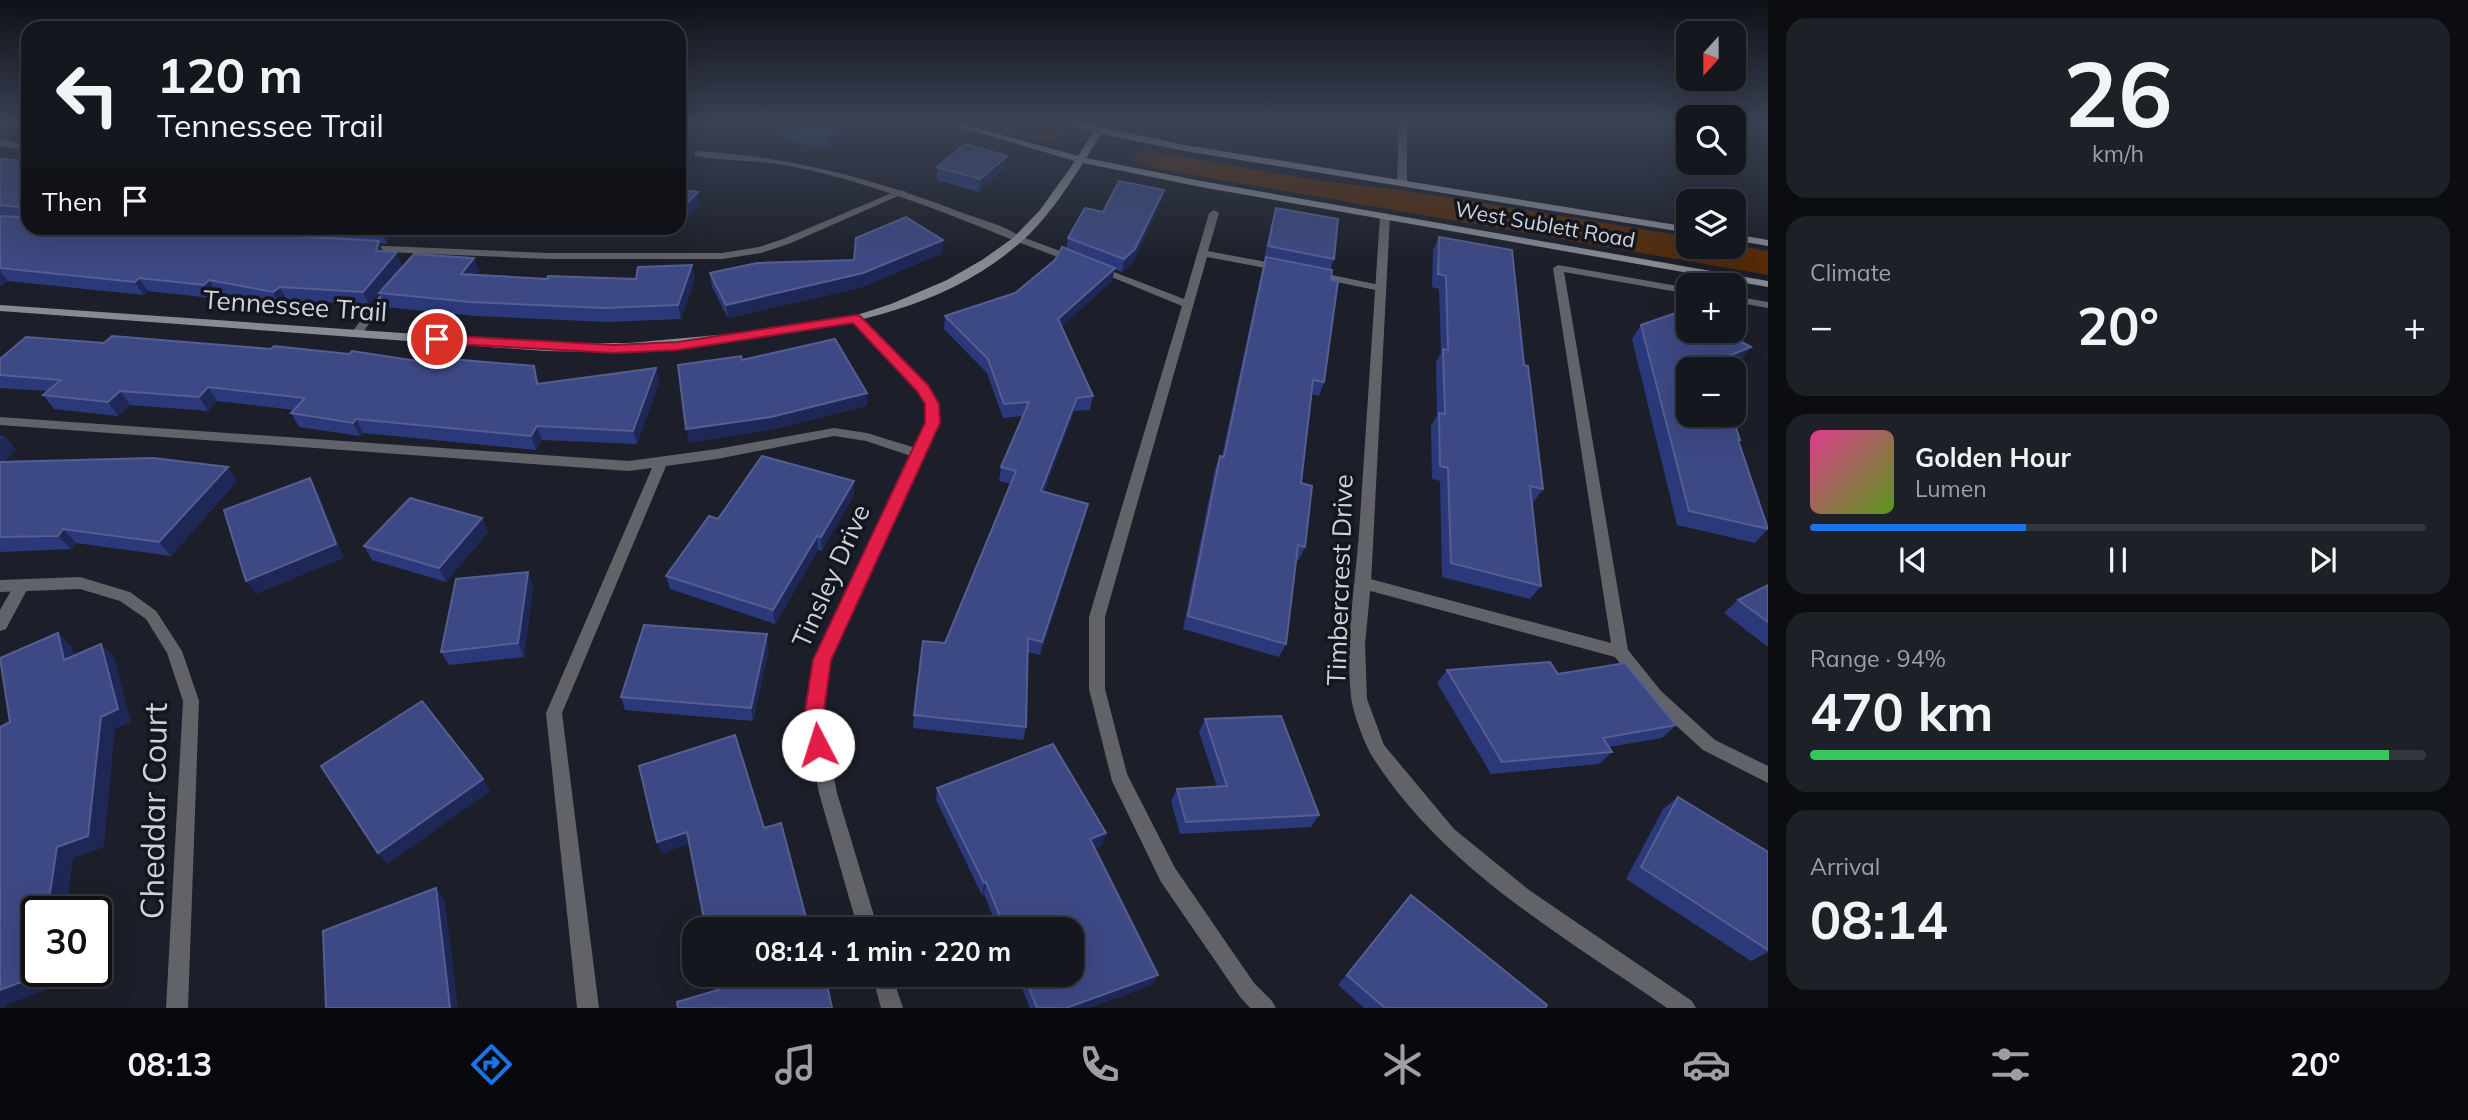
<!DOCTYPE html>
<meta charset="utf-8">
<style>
body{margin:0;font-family:Mulish,sans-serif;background:#1e2028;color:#f1f3f6;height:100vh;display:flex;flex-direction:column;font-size:26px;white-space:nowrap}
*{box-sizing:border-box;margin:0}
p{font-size:23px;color:#9d9fa4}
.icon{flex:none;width:38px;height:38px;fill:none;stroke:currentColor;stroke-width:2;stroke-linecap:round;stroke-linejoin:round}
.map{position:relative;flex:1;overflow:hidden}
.drawer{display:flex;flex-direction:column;gap:18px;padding:18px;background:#0c0d11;width:700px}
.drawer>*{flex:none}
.guide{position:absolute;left:21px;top:21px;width:665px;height:214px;border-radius:21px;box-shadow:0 7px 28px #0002,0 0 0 2px #34363d;background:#15171f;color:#f1f3f6;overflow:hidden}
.needle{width:46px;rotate:201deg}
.buttons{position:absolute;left:1676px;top:21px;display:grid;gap:14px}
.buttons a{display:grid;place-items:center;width:70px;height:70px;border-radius:14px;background:#15171f;box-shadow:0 7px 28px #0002,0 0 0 2px #34363d;font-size:35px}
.speed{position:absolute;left:21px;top:896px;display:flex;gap:14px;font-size:35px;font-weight:700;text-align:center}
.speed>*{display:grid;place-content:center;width:91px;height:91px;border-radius:50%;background:#15171f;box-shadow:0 7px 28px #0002,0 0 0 2px #34363d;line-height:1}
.speed .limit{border:4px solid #111;border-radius:10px;background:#fff;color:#111}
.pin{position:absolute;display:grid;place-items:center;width:60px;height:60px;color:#fff;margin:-30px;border:4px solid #fff;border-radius:50%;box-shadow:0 2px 7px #0007}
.me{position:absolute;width:77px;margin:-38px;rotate:355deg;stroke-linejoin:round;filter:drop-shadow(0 0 5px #0008)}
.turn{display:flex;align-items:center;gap:24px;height:147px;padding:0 21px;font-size:32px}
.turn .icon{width:91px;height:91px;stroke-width:2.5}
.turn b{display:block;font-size:49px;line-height:60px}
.then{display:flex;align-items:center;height:66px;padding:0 21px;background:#0003;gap:14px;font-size:26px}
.big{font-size:52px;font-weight:700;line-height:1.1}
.drawer .tile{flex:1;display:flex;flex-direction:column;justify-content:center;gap:10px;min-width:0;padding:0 24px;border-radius:21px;background:#1e2028}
.drawer .dial{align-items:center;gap:0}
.dial b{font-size:91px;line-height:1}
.song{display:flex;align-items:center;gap:21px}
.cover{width:84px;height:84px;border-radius:10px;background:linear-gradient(135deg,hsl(330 70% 55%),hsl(90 70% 35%))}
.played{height:7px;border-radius:4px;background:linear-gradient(90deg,#1a73e8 35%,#34363d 35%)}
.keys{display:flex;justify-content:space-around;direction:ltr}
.heat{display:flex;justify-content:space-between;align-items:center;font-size:38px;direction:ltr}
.charge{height:10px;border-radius:5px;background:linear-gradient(90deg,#34c759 94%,#34363d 0)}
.trip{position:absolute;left:682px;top:917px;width:402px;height:70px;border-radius:21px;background:#15171f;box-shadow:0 7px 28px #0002,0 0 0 2px #34363d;font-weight:700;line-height:70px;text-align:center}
.tab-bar{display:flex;height:112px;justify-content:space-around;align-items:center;background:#08090c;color:#9d9fa4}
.tab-bar .icon{width:49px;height:49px}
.tab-bar .selected{color:#1a73e8}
.tab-bar b{font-size:32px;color:#f1f3f6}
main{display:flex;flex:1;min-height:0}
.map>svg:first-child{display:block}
.green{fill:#552b08}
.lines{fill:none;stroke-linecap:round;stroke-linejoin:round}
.lane{fill:#616368;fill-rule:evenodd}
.street{fill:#616368;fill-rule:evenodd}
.secondary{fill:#868a92;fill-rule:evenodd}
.wall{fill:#2b397a}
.shaded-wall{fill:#1e2755}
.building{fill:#3d4984;stroke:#545e92;stroke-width:2}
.route{fill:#e11d48;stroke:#92132f;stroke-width:2}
.labels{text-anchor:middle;stroke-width:7;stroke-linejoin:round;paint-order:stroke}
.far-street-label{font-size:21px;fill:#cfd2d9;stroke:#13161f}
.street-label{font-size:26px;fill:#cfd2d9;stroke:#13161f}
.near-street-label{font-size:32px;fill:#cfd2d9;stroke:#13161f}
</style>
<main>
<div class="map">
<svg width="1768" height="1008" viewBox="0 0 1768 1008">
<rect width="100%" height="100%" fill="#1c1f29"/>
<g class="green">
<polygon points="968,122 1044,122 1062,131 1053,140 1024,138"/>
<polygon points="1137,153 1158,153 1321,181 1416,192 1689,237 1689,247 1734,245 1768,251 1768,275 1158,169 1133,160"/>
</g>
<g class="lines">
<g class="lane">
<polygon points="899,190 907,192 791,243 761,253 722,259 549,259 362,251 357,248 362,245 549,253 722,253 759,247 783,239"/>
<polygon points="1214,210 1219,213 1208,251 1282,265 1287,268 1282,271 1207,257 1105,617 1105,689 1127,774 1175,868 1254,983 1272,1001 1276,1008 1250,1008 1240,997 1161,882 1112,781 1089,689 1089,617 1182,306 1092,269 1097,266 1101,267 1184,299 1209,213"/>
<polygon points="1017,235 1079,258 1080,260 1075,263 1071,262 1013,240 1012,238"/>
<polygon points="1558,265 1689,288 1689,294 1564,272 1628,650 1661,691 1715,740 1768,766 1768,783 1703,750 1649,701 1615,657 1363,589 1358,587 1355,583 1358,579 1363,577 1611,643 1553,268"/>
<polygon points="1312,271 1380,285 1385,288 1380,291 1308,276 1308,272"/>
<polygon points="393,282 398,285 360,336 352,336 352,332 389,283"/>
<polygon points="1734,296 1768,302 1768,308 1734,302"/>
<polygon points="0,417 629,461 717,449 834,428 867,433 922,450 924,453 917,458 866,441 834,436 717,459 666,466 562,713 599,1008 577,1008 546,713 652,468 629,471 0,425"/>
<polygon points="21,580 26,582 29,586 6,629 0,631 0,610 16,582"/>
</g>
<g class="street">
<polygon points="1399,122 1407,122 1407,183 1402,186 1397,183"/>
<polygon points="0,140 28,144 28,150 0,146"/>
<path d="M698,151C793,157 875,179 963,213C982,220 1007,226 1022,238L1017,241L1013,240C939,210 864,180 785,165C755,160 724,161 695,156V152Z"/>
<path d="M1385,213L1390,216L1371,583L1365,644L1367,699L1384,745L1454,829L1529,890L1692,1001L1696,1008H1667C1561,935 1442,867 1372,756C1364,743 1352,710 1351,696C1345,642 1355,587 1359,533C1366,427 1373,322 1380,216Z"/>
<polygon points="856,316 860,317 927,385 938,404 938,423 830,660 822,717 837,793 878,929 858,929 819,793 806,717 814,660 926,423 926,404 918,390 852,321 850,319"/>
<polygon points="80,577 130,592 156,611 182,651 199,701 188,1008 166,1008 183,701 167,653 146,619 120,601 80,589 0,592 0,580"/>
<polygon points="872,975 892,975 903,1008 881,1008"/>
</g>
<g class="secondary">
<path d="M942,122H956L1078,156L1093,132L1062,122H1076L1185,145L1689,227V233L1185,151L1101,134L1086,158L1201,181L1768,281V287L1201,187L1083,163C1065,191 1046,220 1021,242C952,303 865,322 777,335C700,347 623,353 545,351L0,311V305L545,343H629L740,333L854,316L891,304L947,280L982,260L1013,238L1040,210L1075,161Z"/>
<polygon points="1734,234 1768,240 1768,246 1734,240"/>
</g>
</g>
<g class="wall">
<polygon points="788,122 852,122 828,148 783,140 782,128"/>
<polygon points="0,159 28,228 391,228 387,244 379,243 383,251 402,266 369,305 287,300 280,306 217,293 211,298 148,291 143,295 8,281 2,285 0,285"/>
<polygon points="937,167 1005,168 979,192 937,180"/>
<polygon points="1164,190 1161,202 1133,262 1122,272 1114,269 1112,281 1061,327 1093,396 1090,410 1074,411 1044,492 1085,517 1040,655 1028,652 1026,727 1023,740 913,728 914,715 1011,484 999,481 1001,467 1023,416 1003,418 987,373 944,329 945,316 1015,293 1055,260 1066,249 1068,238 1103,212"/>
<polygon points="1276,208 1334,259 1330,270 1324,382 1319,396 1312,394 1301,483 1305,547 1299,560 1296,560 1286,644 1279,657 1183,629 1215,469 1220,456 1222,456 1262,270 1265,260 1264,259 1272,221"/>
<polygon points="1439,237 1524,365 1543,489 1533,503 1532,503 1541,586 1530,599 1442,577 1440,481 1432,479 1431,426 1437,415 1436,362 1441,353 1439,289 1432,287 1433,250"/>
<polygon points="943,240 942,253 863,287 728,318 712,287 710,273 854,260"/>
<polygon points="474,258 479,271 476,275 547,279 695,279 681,319 607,322 475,316 385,307 379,293"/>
<polygon points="1641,325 1751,347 1740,361 1719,369 1689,369 1740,440 1739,442 1768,529 1755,543 1677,525 1632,339"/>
<polygon points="0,359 424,362 534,366 539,384 656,368 659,382 637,444 542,440 536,450 363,433 360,436 299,427 291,413 294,410 217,401 208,411 130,405 118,416 54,409 43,395 47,391 0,388"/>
<polygon points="0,436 4,436 16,450 3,462 228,467 237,481 171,556 76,543 71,549 0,552"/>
<polygon points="854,494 822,551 818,550 775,624 670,589 666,576 718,519"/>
<polygon points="482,518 488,532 446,582 372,560 364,546"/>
<polygon points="1768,585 1768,647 1724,613 1738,600"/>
<polygon points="533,586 524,657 449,665 441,652"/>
<polygon points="769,648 753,721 625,710 621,697"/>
<polygon points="1447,670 1558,674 1676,725 1662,738 1609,747 1612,752 1599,764 1491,774 1437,683"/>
<polygon points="1205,719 1319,815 1311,827 1180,834 1171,801 1177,789 1217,787 1199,732"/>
<polygon points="937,788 1106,833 1102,845 1095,848 1152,985 1088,1008 1030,1008 1017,975 1073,975 1073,929 998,929 984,894 982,895 936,800"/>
<polygon points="1678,797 1768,852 1768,952 1751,961 1626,879 1663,809"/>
<polygon points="1411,895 1545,1008 1364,1008 1338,985 1401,906"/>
</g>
<g class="shaded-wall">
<polygon points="679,122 700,122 701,130 679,133"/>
<polygon points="840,122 852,122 828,148 827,136"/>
<polygon points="1007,156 1005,168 979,192 980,179"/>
<polygon points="1164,190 1161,202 1133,262 1122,272 1124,259"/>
<polygon points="698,192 700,205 679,226 679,211"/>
<polygon points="382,228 391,228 387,244 381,231"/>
<polygon points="943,240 942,253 863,287 728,318 726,305"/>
<polygon points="379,241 384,254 376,251"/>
<polygon points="397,252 402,266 369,305 363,292"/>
<polygon points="474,258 479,271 466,287 461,274"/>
<polygon points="692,265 695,279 681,319 678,305"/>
<polygon points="1115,268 1112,281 1056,332 1058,319"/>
<polygon points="0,271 8,281 2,285 0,282"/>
<polygon points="139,278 148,291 143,295 135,282"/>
<polygon points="209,280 217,293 211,298 204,285"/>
<polygon points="280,287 287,300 280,306 273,292"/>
<polygon points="1751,347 1740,361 1719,369 1708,369 1714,362"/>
<polygon points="656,368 659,382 637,444 633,431"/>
<polygon points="208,387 217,401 208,411 199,397"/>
<polygon points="120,391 130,405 118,416 108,402"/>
<polygon points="867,393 867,406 772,430 689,443 686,429"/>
<polygon points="1077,398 1074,411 1039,505 1041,491"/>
<polygon points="356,419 363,433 360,436 353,423"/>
<polygon points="537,426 542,440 536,450 531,436"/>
<polygon points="4,436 16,450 0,465 0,439"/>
<polygon points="228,467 237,481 171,556 159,542"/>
<polygon points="310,478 318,492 344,558 256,594 246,581"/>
<polygon points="854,481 854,494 822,551 821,537"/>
<polygon points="1088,504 1085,517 1040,655 1042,642"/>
<polygon points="482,518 488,532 446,582 439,568"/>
<polygon points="63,529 76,543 71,549 58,536"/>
<polygon points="817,536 818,550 775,624 773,610"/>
<polygon points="528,572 533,586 524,657 518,643"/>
<polygon points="58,633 72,647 78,673 64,660"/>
<polygon points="767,634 769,648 753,721 751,708"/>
<polygon points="101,644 114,657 131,722 115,729 104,847 73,858 66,912 47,912 57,847"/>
<polygon points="483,779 490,791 388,864 378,853"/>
<polygon points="687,832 691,843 661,854 657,842"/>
<polygon points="1106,833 1102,845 1086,851 1090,839"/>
<polygon points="986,882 984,894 982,895 984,883"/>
<polygon points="436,888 445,900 458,1008 450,1008"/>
<polygon points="38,971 58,971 56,986 6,1005 5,1008 0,1008 0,990"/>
<polygon points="1158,975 1152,985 1088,1008 1066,1008"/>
</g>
<g class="building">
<polygon points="788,122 840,122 827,136 782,128"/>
<polygon points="965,144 1007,156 980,179 937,167"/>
<polygon points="0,159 28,161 28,228 164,228 379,241 376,251 397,252 363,292 280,287 273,292 209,280 204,285 139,278 135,282 0,268 0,216 21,217 19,207 0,205"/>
<polygon points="1119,181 1164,190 1135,249 1124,259 1068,238 1085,208 1103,212"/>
<polygon points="679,189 698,192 679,211"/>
<polygon points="1276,208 1338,219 1334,259 1268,246"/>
<polygon points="906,217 943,240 863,273 726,305 710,273 757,263 854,260 856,238"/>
<polygon points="331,228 382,228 381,231"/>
<polygon points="1439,237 1512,250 1524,365 1528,366 1543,489 1530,486 1541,586 1451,563 1448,468 1440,466 1439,413 1445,414 1443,349 1448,350 1446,276 1438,274"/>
<polygon points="1062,247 1115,268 1058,319 1093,396 1077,398 1041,491 1088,504 1042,642 1028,638 1026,727 914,715 923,641 945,643 1016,471 1001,467 1029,402 1004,404 988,359 945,316 1015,293 1055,260"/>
<polygon points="414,254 474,258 461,274 547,279 548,276 636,279 638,267 692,265 678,305 604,308 470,302 379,293"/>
<polygon points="1266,257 1332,270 1331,280 1338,281 1324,382 1313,380 1301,483 1312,486 1305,547 1298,545 1286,644 1188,616 1220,456 1224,457"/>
<polygon points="1684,310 1689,313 1689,331 1721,331 1751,347 1714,362 1716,369 1689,369 1689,415 1732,415 1740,440 1738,440 1768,529 1689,511 1641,325"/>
<polygon points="112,336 271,349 274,346 349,354 352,351 424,362 427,357 534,366 537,384 656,368 633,431 537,426 531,436 356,419 353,423 291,413 305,398 208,387 199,397 120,391 108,402 43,395 61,380 0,375 0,359 26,337 104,343"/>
<polygon points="835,339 867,393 771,417 686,429 678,365 741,356 742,360"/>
<polygon points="762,456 854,481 821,537 817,536 773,610 666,576 709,516 718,519"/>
<polygon points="153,458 228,467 159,542 63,529 58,536 0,537 0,462"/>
<polygon points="310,478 336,544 246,581 224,510"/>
<polygon points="410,498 482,518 439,568 364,546"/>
<polygon points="528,572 518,643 441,652 456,579"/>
<polygon points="1768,585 1768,622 1738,600"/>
<polygon points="644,625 767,634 751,708 621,697"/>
<polygon points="58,633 64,660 101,644 118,709 101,717 88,836 57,847 47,912 37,912 37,976 0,990 0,727 10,722 0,658"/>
<polygon points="1550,662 1558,674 1625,663 1676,725 1603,738 1612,752 1502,762 1447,670"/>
<polygon points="422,701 483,779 378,853 321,766"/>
<polygon points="1281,716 1319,815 1186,822 1177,789 1227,786 1205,719"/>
<polygon points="735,735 764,828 781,823 809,929 706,929 687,832 657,842 639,766"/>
<polygon points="1053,744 1106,833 1090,839 1158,975 1066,1008 1037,1008 1024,975 1073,975 1073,929 1005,929 986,882 984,883 937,788"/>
<polygon points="1678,797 1768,852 1768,950 1641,867"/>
<polygon points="436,888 450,1008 326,1008 323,931"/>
<polygon points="1411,895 1547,1005 1545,1008 1385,1008 1347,975"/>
<polygon points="715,975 825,975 832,1008 678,1008 677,1002 718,990"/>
</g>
<linearGradient id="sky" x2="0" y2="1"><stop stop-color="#0f1117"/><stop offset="0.46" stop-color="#3a4254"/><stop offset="1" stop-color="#3a4254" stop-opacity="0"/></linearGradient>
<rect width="1768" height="263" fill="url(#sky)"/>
<polygon class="route" points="856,315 860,316 928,385 939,404 940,423 831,660 823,717 828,745 825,751 818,754 811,751 804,717 813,660 925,423 925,404 917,391 853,323 678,350 614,353 437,343 430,339 437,335 614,345 678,342"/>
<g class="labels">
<g class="far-street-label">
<text transform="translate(1545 225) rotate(10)" y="7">West Sublett Road</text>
</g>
<g class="street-label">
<text transform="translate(295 306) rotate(4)" y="9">Tennessee Trail</text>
<text transform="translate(831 576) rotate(-66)" y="9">Tinsley Drive</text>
<text transform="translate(1340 580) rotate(-88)" y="9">Timbercrest Drive</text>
</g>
<g class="near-street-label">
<text transform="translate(154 811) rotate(-89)" y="11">Cheddar Court</text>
</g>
</g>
</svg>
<div class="buttons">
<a><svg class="needle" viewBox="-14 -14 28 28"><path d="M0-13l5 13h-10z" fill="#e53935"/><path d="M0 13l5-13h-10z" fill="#9d9fa4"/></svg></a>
<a><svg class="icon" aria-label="search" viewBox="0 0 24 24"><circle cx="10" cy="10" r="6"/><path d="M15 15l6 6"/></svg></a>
<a><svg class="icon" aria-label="layers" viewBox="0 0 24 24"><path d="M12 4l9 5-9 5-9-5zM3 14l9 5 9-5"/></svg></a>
<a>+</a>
<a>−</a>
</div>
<div class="speed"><div class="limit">30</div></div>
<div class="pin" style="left:437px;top:339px;background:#d93025"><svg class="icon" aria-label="arrive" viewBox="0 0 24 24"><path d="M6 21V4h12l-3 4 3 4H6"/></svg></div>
<svg class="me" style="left:818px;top:745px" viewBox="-20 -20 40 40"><circle r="19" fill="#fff"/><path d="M0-13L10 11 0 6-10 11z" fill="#e11d48"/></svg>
<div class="trip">08:14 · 1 min · 220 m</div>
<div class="guide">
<div class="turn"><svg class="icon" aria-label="left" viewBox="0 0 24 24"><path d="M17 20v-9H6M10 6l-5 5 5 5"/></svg><div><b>120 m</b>Tennessee Trail</div></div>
<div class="then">Then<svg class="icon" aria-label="arrive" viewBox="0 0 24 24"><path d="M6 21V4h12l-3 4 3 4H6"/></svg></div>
</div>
</div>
<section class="drawer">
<div class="tile dial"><b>26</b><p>km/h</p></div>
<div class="tile"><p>Climate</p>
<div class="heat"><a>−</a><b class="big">20°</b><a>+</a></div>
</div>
<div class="tile">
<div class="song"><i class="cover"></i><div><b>Golden Hour</b><p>Lumen</p></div></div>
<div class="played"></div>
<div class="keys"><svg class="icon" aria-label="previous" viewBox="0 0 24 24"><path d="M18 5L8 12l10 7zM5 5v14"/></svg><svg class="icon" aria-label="pause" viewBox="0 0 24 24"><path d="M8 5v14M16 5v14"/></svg><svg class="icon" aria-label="next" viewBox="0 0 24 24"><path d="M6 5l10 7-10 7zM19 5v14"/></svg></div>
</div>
<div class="tile"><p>Range · 94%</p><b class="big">470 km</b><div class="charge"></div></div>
<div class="tile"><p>Arrival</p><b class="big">08:14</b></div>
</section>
</main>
<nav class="tab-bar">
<b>08:13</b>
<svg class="icon selected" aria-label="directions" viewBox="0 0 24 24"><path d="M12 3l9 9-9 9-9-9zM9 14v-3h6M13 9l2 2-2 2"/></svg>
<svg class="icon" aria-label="music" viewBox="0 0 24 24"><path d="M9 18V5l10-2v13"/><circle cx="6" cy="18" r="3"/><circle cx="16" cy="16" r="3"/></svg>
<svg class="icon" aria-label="phone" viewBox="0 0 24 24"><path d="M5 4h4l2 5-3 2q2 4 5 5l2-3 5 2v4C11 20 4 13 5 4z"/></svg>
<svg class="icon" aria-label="climate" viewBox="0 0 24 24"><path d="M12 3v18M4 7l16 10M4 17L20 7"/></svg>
<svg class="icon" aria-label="car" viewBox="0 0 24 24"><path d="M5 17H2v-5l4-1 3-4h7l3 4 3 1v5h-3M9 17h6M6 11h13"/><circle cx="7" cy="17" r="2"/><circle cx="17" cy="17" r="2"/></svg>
<svg class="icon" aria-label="filters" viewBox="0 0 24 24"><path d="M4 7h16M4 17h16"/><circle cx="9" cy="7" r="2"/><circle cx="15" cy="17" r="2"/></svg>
<b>20°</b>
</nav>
